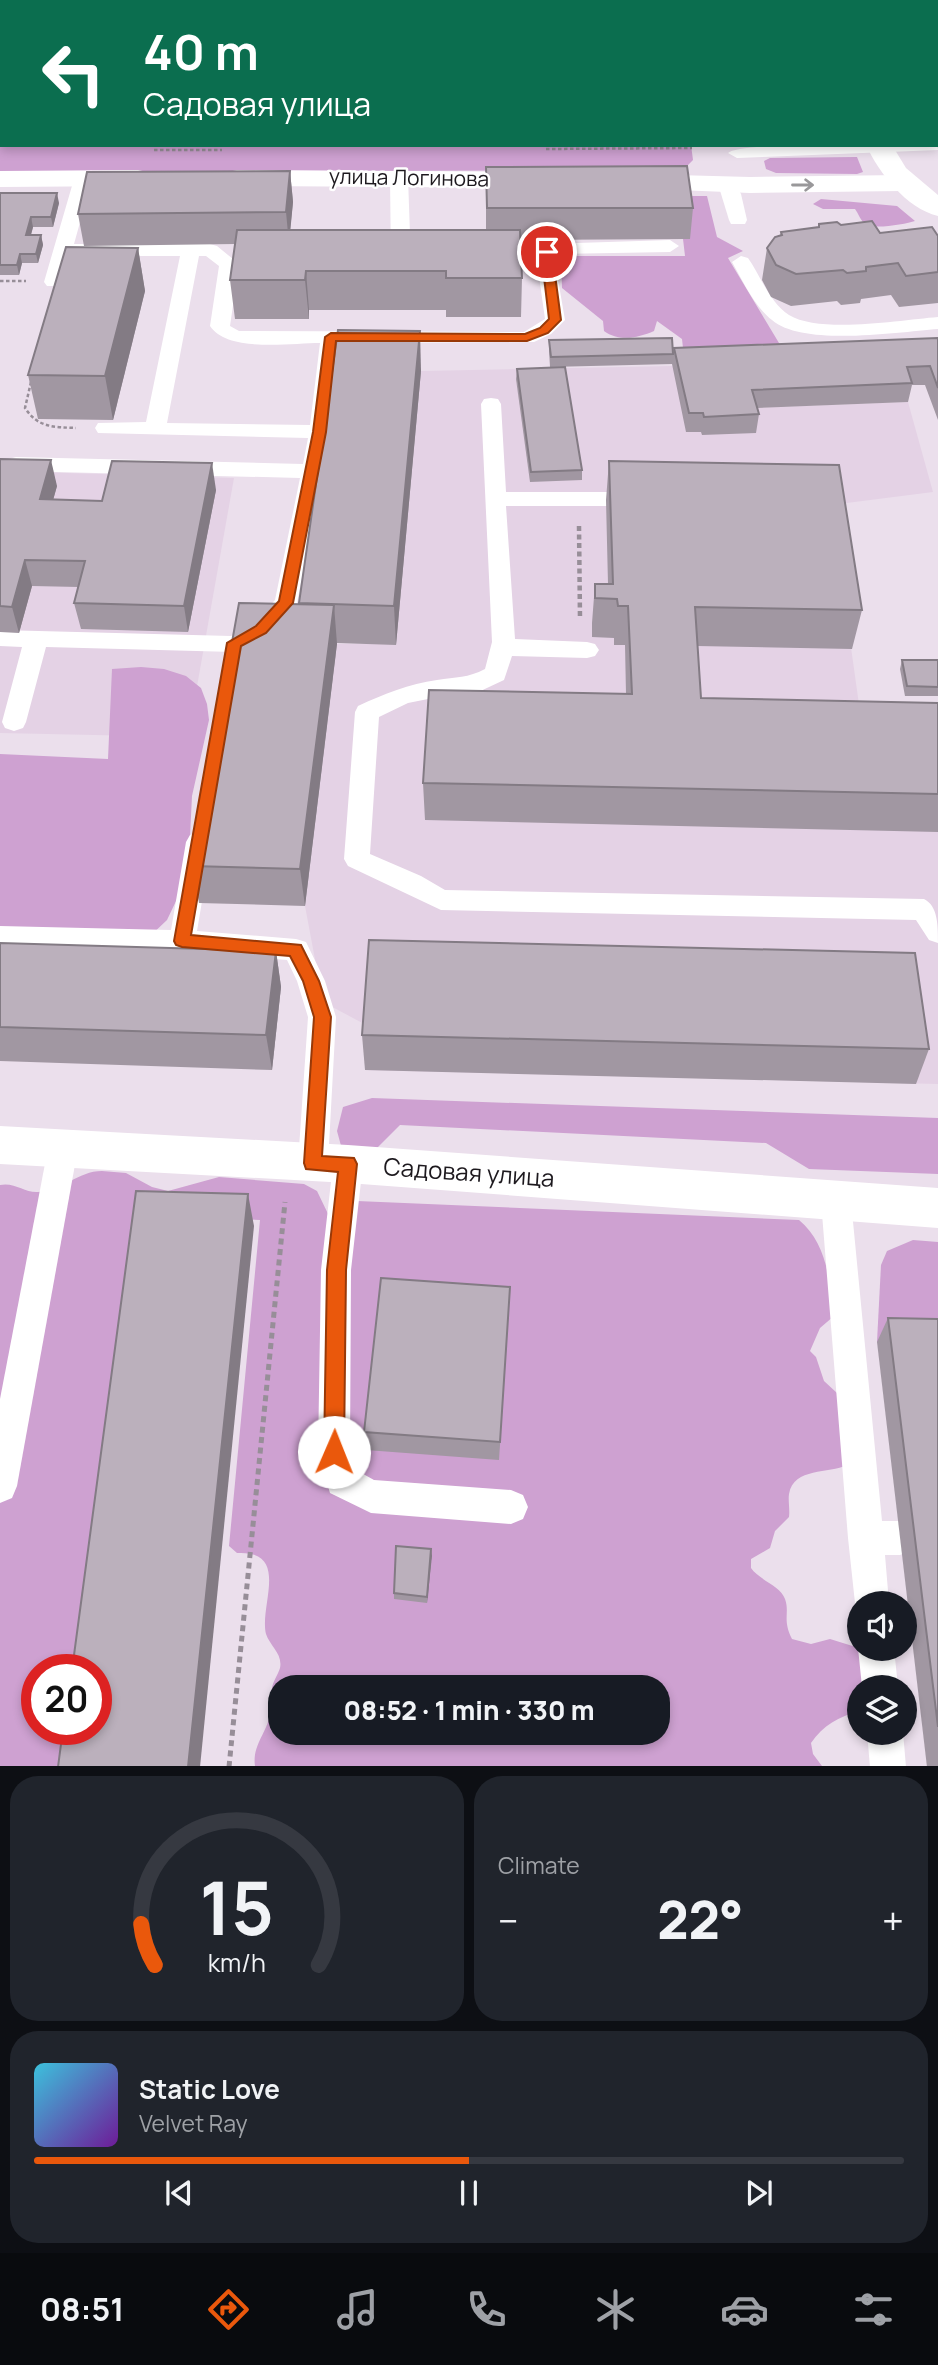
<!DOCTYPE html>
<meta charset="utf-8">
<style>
body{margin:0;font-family:Manrope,sans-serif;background:#20242c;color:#f1f3f6;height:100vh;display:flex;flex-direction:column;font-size:26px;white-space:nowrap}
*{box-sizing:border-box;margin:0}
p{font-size:23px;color:#9ea1a6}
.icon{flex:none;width:38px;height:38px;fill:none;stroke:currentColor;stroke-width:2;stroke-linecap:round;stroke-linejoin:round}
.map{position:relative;height:1766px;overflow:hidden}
.side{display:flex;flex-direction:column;gap:10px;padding:10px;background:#0d0f14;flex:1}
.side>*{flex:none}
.top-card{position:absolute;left:0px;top:0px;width:938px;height:147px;box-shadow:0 4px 10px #0003;background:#0b6e4f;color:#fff;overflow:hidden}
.fabs{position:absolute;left:847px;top:1591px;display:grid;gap:14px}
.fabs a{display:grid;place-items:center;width:70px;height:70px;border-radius:50%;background:#171b24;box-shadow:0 4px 10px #0003;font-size:35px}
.speed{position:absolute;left:21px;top:1654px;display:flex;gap:14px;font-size:35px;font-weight:700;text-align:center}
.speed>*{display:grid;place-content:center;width:91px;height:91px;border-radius:50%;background:#171b24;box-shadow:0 4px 10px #0003;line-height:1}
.speed .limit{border:10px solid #d22;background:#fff;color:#111}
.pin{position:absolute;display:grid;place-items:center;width:60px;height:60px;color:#fff;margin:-30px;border:4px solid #fff;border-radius:50%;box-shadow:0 2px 7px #0007}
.me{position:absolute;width:77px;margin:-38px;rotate:1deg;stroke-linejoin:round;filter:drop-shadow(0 0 5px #0008)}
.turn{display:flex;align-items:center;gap:24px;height:147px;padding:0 28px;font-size:32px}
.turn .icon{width:91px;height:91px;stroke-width:2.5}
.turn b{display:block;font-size:49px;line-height:60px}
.big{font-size:52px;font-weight:800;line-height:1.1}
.side .card{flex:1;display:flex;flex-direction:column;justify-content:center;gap:10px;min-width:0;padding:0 24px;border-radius:28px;background:#20242c}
.side .dial{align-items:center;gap:0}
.dial svg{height:182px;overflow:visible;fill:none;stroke:#363941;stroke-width:7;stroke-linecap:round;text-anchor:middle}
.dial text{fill:#f1f3f6;stroke:none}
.song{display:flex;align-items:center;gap:21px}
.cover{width:84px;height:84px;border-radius:10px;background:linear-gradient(135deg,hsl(190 70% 55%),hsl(280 70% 35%))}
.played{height:7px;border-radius:4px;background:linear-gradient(90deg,#ea580c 50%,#363941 50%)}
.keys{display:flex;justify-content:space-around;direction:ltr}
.heat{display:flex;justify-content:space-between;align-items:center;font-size:38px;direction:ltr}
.side .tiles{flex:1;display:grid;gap:10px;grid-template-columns:1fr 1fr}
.card:last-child{grid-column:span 2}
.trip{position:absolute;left:268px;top:1675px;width:402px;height:70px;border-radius:28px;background:#171b24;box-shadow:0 4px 10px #0003;font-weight:800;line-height:70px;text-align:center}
.tabs{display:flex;height:112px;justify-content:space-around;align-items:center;background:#090b0e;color:#9ea1a6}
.tabs .icon{width:49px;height:49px}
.tabs .current{color:#ea580c}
.tabs b{font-size:32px;color:#f1f3f6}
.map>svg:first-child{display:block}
.built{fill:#e4d2e5}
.green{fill:#cea1d1;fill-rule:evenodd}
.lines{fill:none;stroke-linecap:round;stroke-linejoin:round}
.path-far2{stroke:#978e98;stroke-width:2.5;stroke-dasharray:3.5 2.5;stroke-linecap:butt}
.path-far1{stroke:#978e98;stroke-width:4.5;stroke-dasharray:5 3.5;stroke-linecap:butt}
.path{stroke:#978e98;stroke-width:5;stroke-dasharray:6 4.5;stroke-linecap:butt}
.service{fill:#fff;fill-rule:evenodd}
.minor{fill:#fff;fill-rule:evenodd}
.tertiary{fill:#fff;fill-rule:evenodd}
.wall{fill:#a197a2}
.shaded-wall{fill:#837b84}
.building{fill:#bbb0bc;stroke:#837b84;stroke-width:2}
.oneway{stroke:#99989a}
.route{fill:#ea580c;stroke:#983908;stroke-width:2}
.labels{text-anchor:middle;stroke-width:5;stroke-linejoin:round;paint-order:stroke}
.far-street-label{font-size:21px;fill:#1d191e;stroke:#fff}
.street-label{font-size:24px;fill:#1d191e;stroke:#fff}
</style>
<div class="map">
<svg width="938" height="1767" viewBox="0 0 938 1767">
<rect width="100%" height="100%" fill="#ebdfec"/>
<g class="built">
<polygon points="672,366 749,408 908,402 933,492 831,505 864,740 938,742 938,1084 365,1070 368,1026 323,1002 305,906 337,644 396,644 421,371"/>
<polygon points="0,471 234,478 188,737 0,733"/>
</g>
<g class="green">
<polygon points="0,132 2,145 691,145 693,160 686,167 675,170 0,172"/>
<polygon points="857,157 863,172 857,174 776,173 766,169 764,161 770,158"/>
<path d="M678,196H707L717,237L743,251L728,258L782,348L922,342L938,337V356L676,366L673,348H683L682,339L657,321L654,331C638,338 619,342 604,331L603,321L598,317L562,288L561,256H685Z"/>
<path d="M821,199L897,206L915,221C906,224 873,230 865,224C861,221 858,213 855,209H823L813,204Z"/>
<polygon points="141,667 164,669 186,676 201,688 207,704 209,720 192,796 190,836 177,899 167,920 147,939 0,952 0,754 108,759 112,669"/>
<polygon points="372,1098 938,1118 938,1174 809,1169 766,1143 400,1125 370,1155 343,1153 337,1131 343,1107"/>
<path d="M102,1171L126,1173L152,1187L168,1191L219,1177L304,1184L317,1191L330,1218L357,1201L799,1220C827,1243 830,1282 834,1316L820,1328L810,1351L816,1357L824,1381L837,1393L847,1465C829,1474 794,1467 789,1494C788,1501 790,1509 789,1517L775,1531L770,1548L751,1559V1568C759,1580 781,1586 785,1599C790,1613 782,1619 792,1639L811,1644L830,1639L859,1648L866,1687H859V1711C839,1717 823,1725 811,1743L813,1754L822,1766H255C252,1746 266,1734 270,1715C272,1707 270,1697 272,1688C273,1681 278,1675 280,1668C283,1654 270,1646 266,1634C259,1606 291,1550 237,1553L229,1546L260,1220L141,1216L82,1669L37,1670V1729H74L69,1766L0,1767V1185C15,1182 25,1193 38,1192C62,1191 78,1171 102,1171ZM280,1687H658V1732H280Z"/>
<polygon points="913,1240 938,1242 938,1344 877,1342 881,1265 887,1251"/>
</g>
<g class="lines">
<g class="path-far2">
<polyline points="546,149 692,148"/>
<polyline points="154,150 222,150"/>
<polyline points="0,281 26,281"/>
<path d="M31,382L25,408C38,428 54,427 76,428"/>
</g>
<polyline class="path-far1" points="579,526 580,619"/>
<polyline class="path" points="229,1767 285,1202"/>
<g class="service">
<polygon points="124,0 140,0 123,2"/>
<polygon points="455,0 471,0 472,2 456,2"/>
<rect x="588" y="0" width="16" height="2"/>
<rect x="0" y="43" width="2" height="10"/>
<path d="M936,140L938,150L737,158L728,153C739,141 908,145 936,145Z"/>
<polygon points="399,172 408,177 411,263 401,269 391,263 390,177"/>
<path d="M83,174L92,179L74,244H210L217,246L239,264L230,326L239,331L524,332L545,319L537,262L538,252L546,244L670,240L679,246L670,252L557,254L555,262L565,320L551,334L534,342L340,343L330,432L297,603L269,636L234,652L46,647L26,722L23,728L14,731L5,728L2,722L22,647L0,646V630L231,636L253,624L275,600L300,478L16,471L8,469L5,464L8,459L16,457L303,464L308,438L98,433L95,428L98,423L146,422L180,256H71L61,286H47L44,282L74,179ZM199,256H206L219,266L210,326C228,353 290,343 320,343L310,425L167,423Z"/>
<polygon points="727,179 733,180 741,194 747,220 745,224 731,224 729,220 718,184"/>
<path d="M741,256L748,258C760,275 770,303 789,315C820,334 901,320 938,317V329C898,332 803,347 772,320C754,306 743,281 732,262Z"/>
<path d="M491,398L498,399L501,404L506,492H642L650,494L653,499L650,504L642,506H506L515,639L587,642L595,644L599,650L595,656L587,658L512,656L504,680L472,695L438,697L408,703L379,717L370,854L421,876L445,890L924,899C938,906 938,925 938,943L929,940L916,920L441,910L348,866L344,859L355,712L358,706C384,694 409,684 437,680C456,677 468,678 485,669L492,642L481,404L484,399Z"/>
<polygon points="199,832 208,835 212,842 197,931 296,939 306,942 325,981 336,1017 328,1163 323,1172 313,1176 303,1172 298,1163 308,1017 297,981 287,960 182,952 0,948 0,926 171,930 186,842 190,835"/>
<polygon points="63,1135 73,1139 78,1148 17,1486 12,1498 0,1503 0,1399 48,1148 53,1139"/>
<polygon points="348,1151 358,1155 363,1164 351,1270 350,1452 356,1470 374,1480 511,1490 523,1495 528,1507 523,1519 511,1524 371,1513 330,1493 318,1452 321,1270 333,1164 338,1155"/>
<polygon points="836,1188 847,1191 851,1201 882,1521 900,1521 912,1526 917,1538 912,1550 900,1555 885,1555 889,1603 859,1603 859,1614 855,1603 848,1538 821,1201 825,1191"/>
<polygon points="859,1646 859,1648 894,1648 898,1687 862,1687 858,1648"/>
<polygon points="867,1732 903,1732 906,1767 870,1767"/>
</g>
<g class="minor">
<polygon points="787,0 811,0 812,2 788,2"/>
<rect x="0" y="115" width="2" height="16"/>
<polygon points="138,170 147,172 151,178 147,184 138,186 0,187 0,171"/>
<polygon points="237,170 537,172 546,174 550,180 546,186 537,188 237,186 228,184 224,178 228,172"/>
<polygon points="639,174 750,177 902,175 911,177 915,183 911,189 902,191 750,193 630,188 626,182 630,176"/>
<polygon points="0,1126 348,1145 938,1188 938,1228 348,1183 0,1164"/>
</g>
<path class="tertiary" d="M866,145H892L906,168L938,195V216C906,208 879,173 866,145Z"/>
</g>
<g class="wall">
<polygon points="0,0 102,0 102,2 2,2 2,45 0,45"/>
<rect x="202" y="0" width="21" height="2"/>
<rect x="259" y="0" width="194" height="2"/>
<polygon points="494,0 522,0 522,2 494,1"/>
<polygon points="486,167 693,208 690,239 521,240 522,278 521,317 446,317 446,310 309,310 309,319 235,319 230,280 235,244 84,246 78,214 290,171 293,202 290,230 486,230"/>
<polygon points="0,193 59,203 53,227 33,227 31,235 41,235 43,245 38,263 22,263 19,275 0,275"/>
<polygon points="819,224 841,225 880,233 938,236 938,303 899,307 891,295 861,299 860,303 841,305 837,301 791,306 771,297 762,280 767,248 780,235 781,232 818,227"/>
<polygon points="138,248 145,291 113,420 38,419 28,375"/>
<polygon points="938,338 938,420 925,385 912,385 908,402 757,408 759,414 756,433 702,435 701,432 686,432 672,364 550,367 549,350 549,340 674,350"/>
<polygon points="517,369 582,470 582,480 530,482 516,379"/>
<polygon points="421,371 396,645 337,643 305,906 199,903 192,866 299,603"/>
<polygon points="0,459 57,486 53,500 102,501 216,490 188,632 81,629 74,603 79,587 32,586 19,633 0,632"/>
<polygon points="609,461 862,610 852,649 697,646 701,698 938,703 938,832 425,820 423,783 626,694 625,645 614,645 614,638 592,637 592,623 595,584 608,584 606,500"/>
<polygon points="902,660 938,660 938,696 905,696 900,669"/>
<polygon points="0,943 276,951 281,987 272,1070 0,1061"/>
<polygon points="362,1035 929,1049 916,1084 365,1070"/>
<polygon points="509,1307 499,1460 366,1450 364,1432"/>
<polygon points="888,1318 938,1319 938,1767 927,1767 877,1342"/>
<polygon points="431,1549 427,1603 394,1599 394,1593"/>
</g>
<g class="shaded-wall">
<polygon points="39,0 52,0 52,2 38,2"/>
<polygon points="290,171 293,202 289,244 286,212"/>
<polygon points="57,193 59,203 53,227 51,217"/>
<polygon points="31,217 33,227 28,245 26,235"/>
<polygon points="41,235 43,245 38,263 36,254"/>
<polygon points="138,248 145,291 113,420 105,376"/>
<polygon points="20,254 22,263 19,275 17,265"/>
<polygon points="306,271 309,310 309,319 305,280"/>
<polygon points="420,331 421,371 396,645 394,606"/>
<polygon points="51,460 57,486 46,525 40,499"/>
<polygon points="212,463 216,490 188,632 184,606"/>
<polygon points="25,560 32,586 19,633 12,607"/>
<polygon points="334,605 337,644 305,906 300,869"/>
<polygon points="276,951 281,987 272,1070 266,1035"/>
<polygon points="248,1194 254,1226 200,1767 188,1767"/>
<polygon points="431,1549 432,1556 427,1603 427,1597"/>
</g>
<g class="building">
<polygon points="0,0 39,0 38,2 2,2 2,8 0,8"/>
<rect x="151" y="0" width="22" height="2"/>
<rect x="604" y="0" width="123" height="2"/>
<polygon points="687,166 693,208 487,208 486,167"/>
<polygon points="290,171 286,212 78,214 87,172"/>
<polygon points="0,193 57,193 51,217 31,217 26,235 41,235 36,254 20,254 17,265 0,265"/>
<polygon points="872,221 880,233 932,227 938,236 938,272 906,276 898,263 866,267 866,271 847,273 843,270 796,274 776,265 767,248 775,237 782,235 781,232 819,227 819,224 837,222 841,225"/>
<polygon points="237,230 520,230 522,278 446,278 446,271 306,271 305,280 230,280"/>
<polygon points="66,247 138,248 105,376 28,375"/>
<polygon points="338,330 420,331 394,606 299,603"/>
<polygon points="672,338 673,354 551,357 549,340"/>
<polygon points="938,338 938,388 930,366 907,367 912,383 752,390 759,414 704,417 703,413 689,413 674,348"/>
<polygon points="565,367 582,470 531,472 517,369"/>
<polygon points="0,459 51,460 40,499 102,501 112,461 212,463 184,606 74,603 85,561 25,560 12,607 0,606"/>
<polygon points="609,461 839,465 862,610 695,607 701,698 938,703 938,794 423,783 429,690 632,694 628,606 618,606 617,599 595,598 595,584 613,584"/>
<polygon points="239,603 334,605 300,869 192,866"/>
<polygon points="902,660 938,660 938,687 907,686"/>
<polygon points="369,940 915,953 929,1049 362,1035"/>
<polygon points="0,943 276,951 266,1035 0,1027"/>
<polygon points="136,1191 248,1194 188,1767 58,1767 63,1729 96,1729 96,1670 72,1670"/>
<polygon points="381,1278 510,1287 500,1442 364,1432"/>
<polygon points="888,1318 938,1319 938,1727"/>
<polygon points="396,1546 431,1549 427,1597 394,1593"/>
</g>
<defs><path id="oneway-shaft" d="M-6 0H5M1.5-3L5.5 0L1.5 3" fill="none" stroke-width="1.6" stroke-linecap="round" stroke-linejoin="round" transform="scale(1.75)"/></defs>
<use class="oneway" href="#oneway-shaft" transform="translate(803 185)"/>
<polygon class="route" points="547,249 552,252 561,320 548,333 527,341 336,341 326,432 293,603 266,633 241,646 191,935 301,945 319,981 331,1017 322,1156 354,1158 357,1164 346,1270 344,1452 341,1459 334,1462 327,1459 324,1452 327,1270 338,1172 306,1169 304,1163 314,1017 303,981 290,956 182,947 176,945 174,941 227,643 256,626 279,601 313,432 325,337 331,333 525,334 540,328 549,319 541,252"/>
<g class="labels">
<g class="far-street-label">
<text transform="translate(409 178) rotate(1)" y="7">улица Логинова</text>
</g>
<g class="street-label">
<text transform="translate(469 1173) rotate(4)" y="8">Садовая улица</text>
</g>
</g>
</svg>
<div class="fabs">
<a><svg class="icon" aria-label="sound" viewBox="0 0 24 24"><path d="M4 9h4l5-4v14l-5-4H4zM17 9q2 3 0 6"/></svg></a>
<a><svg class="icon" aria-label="layers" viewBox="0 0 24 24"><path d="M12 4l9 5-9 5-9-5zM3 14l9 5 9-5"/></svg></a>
</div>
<div class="speed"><div class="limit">20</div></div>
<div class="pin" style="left:547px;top:252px;background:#d93025"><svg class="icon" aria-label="arrive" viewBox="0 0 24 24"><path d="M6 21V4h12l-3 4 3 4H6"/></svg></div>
<svg class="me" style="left:334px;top:1452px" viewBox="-20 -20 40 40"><circle r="19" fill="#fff"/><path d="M0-13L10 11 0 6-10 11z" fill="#ea580c"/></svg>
<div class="trip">08:52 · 1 min · 330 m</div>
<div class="top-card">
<div class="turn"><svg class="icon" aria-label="left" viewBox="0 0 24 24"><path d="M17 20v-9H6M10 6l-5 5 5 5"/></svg><div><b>40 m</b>Садовая улица</div></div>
</div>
</div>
<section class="side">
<div class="tiles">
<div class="card dial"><svg viewBox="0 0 100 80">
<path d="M14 69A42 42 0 1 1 86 69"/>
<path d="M14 69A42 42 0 0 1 8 51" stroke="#ea580c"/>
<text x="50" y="56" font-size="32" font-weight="700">15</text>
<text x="50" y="72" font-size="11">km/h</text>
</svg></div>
<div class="card"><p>Climate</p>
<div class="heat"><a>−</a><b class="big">22°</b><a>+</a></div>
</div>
<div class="card">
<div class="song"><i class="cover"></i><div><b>Static Love</b><p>Velvet Ray</p></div></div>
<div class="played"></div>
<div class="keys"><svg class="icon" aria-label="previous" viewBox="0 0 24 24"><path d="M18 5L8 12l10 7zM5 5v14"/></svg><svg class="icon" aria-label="pause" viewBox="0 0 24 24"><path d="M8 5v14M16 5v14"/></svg><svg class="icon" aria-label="next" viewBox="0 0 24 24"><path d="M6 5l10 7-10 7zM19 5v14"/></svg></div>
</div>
</div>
</section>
<nav class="tabs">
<b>08:51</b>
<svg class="icon current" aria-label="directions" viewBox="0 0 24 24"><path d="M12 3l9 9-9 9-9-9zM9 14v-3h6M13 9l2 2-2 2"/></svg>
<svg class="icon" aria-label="music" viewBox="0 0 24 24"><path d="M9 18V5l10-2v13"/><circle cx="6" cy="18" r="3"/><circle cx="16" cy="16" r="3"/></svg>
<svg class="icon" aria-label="phone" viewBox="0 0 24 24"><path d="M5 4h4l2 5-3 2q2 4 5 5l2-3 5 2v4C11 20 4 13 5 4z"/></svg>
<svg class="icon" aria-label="climate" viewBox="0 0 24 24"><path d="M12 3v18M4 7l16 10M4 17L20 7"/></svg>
<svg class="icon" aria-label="car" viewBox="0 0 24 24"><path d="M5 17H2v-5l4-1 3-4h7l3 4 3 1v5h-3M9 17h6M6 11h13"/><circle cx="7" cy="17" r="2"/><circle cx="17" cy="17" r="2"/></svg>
<svg class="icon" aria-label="filters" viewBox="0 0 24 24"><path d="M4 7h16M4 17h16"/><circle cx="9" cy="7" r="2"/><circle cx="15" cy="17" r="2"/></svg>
</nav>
